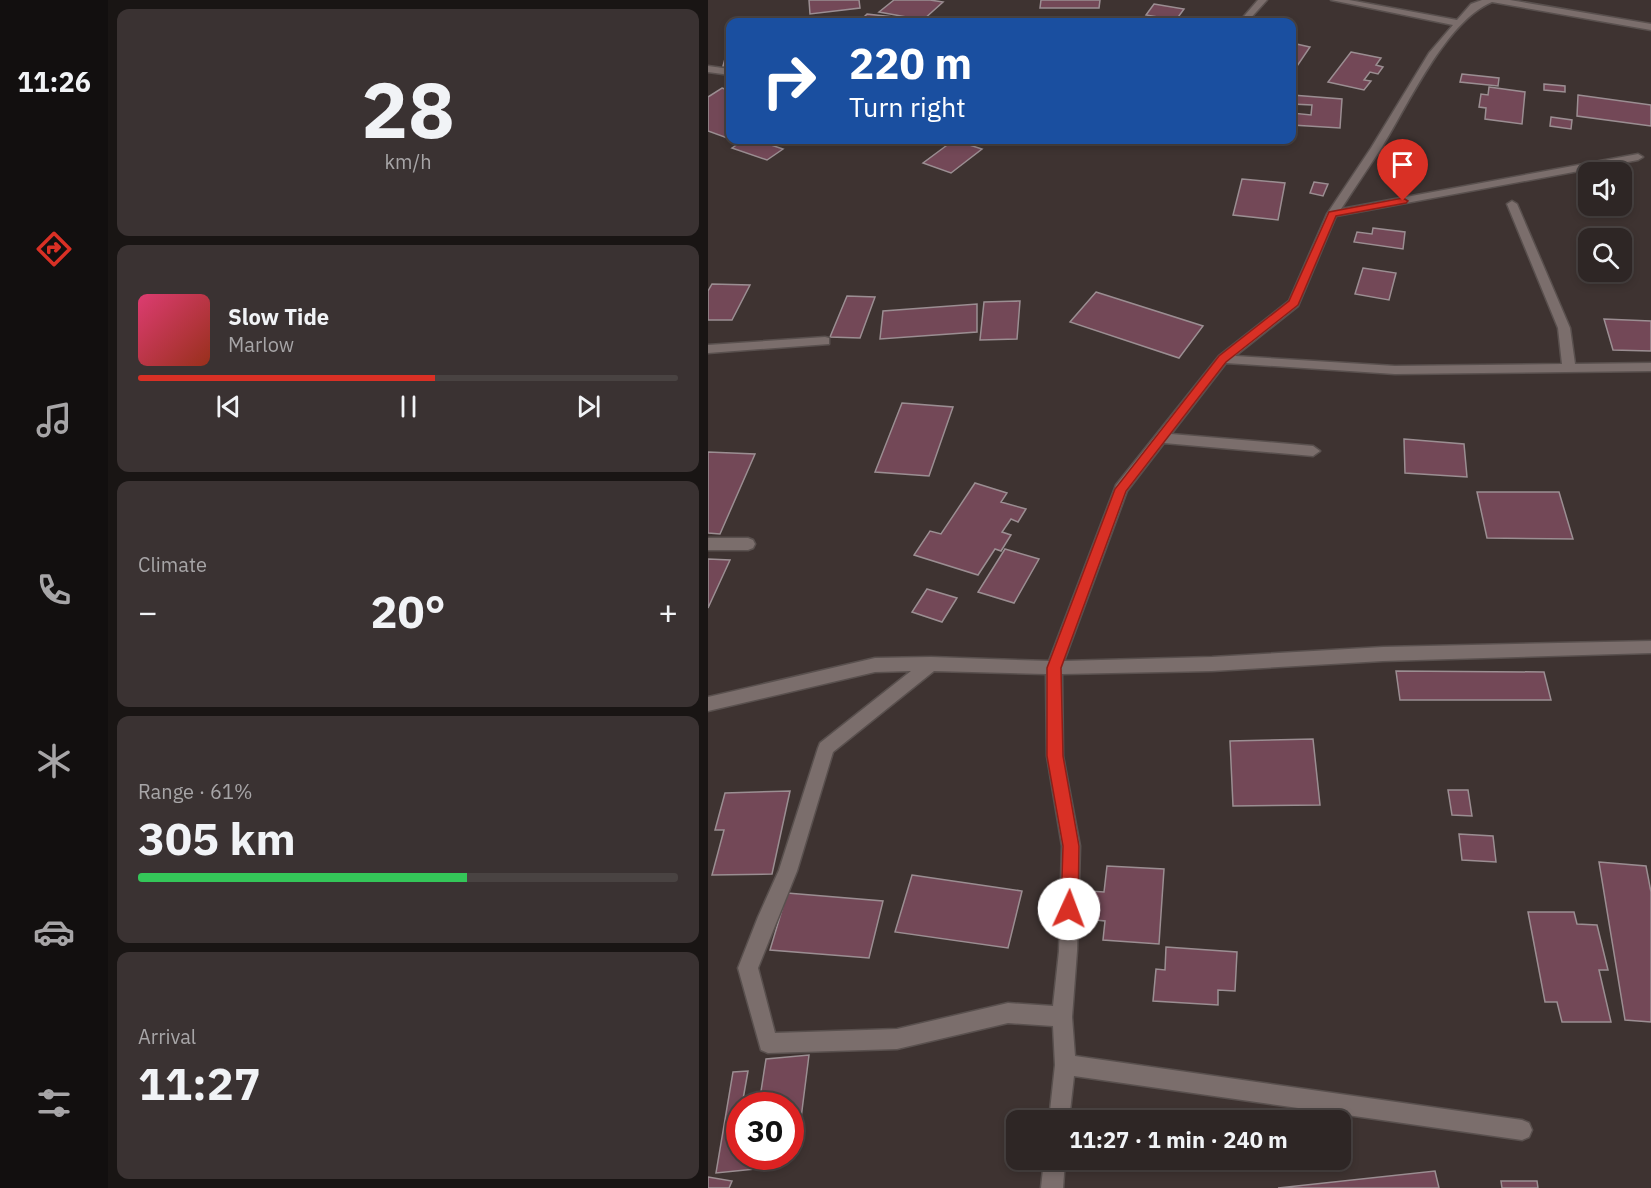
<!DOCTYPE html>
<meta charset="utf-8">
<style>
body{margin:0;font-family:"IBM Plex Sans",sans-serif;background:#3a3232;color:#f1f3f6;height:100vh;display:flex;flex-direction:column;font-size:22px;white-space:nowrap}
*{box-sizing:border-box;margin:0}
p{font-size:20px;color:#a7a5a7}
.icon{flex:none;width:33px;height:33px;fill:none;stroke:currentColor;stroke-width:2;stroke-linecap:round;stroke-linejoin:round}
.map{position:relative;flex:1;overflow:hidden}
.details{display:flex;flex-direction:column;gap:9px;padding:9px;background:#191514;width:600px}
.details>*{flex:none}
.top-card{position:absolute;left:18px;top:18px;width:570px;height:126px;border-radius:12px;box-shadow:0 3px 9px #0003,0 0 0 2px #494342;background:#1a4fa0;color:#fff;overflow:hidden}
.fabs{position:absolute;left:870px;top:162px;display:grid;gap:12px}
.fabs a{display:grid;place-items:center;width:54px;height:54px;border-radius:12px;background:#2e2625;box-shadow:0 3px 9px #0003,0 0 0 2px #494342;font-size:30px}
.speed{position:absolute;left:18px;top:1092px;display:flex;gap:12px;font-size:30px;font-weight:700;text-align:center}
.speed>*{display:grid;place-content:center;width:78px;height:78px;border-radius:50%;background:#2e2625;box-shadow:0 3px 9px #0003,0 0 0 2px #494342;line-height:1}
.speed .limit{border:9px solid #d22;background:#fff;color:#111}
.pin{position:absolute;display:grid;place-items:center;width:51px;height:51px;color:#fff;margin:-62px -26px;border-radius:50% 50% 50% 0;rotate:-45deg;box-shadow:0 0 6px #0007}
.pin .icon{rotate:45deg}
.me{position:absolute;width:66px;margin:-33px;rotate:2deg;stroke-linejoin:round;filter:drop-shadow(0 0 4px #0008)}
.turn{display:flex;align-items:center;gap:21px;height:126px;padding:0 24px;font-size:27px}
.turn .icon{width:78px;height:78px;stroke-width:2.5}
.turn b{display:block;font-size:42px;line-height:51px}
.big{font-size:45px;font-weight:700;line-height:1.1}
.details .widget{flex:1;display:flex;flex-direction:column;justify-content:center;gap:9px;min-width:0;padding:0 21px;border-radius:12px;background:#3a3232}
.details .dial{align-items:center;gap:0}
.dial b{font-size:78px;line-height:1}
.song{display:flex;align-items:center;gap:18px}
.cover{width:72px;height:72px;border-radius:9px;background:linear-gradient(135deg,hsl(340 70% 55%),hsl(10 70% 35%))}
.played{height:6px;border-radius:3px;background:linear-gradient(90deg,#d93025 55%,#494342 55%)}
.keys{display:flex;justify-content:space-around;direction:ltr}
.heat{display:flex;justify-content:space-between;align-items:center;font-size:33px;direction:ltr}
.charge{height:9px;border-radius:4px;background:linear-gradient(90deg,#34c759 61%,#494342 0)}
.trip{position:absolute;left:298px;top:1110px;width:345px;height:60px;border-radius:12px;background:#2e2625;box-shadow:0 3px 9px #0003,0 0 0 2px #494342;font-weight:700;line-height:60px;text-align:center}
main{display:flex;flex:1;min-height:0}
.menu{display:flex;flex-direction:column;width:108px;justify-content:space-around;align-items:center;background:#120f0f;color:#a7a5a7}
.menu .icon{width:42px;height:42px}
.menu .current{color:#d93025}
.menu b{font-size:27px;color:#f1f3f6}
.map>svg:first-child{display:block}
.building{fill:#734857;stroke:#9b8e92;stroke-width:1.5}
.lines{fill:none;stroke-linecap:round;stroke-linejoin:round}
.minor-casing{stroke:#59504e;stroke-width:3}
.minor{fill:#7b6e6c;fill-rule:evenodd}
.route{fill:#d93025;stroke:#8d1f18;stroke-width:1.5}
</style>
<main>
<nav class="menu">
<b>11:26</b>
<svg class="icon current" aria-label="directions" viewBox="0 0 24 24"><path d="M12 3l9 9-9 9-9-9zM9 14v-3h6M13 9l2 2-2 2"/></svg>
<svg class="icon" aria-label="music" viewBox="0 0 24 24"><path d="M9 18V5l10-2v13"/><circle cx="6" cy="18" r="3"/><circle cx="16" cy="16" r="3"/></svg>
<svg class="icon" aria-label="phone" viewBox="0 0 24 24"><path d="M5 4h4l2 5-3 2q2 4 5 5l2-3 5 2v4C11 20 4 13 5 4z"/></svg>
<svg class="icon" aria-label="climate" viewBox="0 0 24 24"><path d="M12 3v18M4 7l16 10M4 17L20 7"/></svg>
<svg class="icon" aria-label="car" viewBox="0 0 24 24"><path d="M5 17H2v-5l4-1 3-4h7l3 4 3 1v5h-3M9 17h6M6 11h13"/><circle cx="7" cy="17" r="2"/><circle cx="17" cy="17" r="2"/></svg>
<svg class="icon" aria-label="filters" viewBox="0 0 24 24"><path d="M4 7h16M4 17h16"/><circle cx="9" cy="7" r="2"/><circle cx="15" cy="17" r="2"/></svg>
</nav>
<section class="details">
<div class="widget dial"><b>28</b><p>km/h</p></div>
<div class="widget">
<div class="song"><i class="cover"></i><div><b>Slow Tide</b><p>Marlow</p></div></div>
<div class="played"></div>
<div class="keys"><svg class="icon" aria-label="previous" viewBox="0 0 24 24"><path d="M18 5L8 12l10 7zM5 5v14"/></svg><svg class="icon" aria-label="pause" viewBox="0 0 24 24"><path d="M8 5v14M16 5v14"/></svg><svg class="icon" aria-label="next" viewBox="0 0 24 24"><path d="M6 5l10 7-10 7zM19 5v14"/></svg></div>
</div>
<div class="widget"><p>Climate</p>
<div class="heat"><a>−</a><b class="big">20°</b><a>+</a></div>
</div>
<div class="widget"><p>Range · 61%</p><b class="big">305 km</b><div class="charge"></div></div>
<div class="widget"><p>Arrival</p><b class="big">11:27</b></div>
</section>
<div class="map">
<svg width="943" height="1188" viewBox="0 0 943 1188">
<rect width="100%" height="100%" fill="#3e3331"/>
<g class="building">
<polygon points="101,0 151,0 152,8 102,14"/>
<polygon points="186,0 222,0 235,2 215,20 171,12"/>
<polygon points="333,0 392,0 391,8 332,8"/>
<polygon points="446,4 476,9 468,20 438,15"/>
<polygon points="159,14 222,21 151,22"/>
<polygon points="22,41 22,66 15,66"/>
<polygon points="584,43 602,47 585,72 584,72"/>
<polygon points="643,52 673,58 668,65 675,67 670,74 662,72 656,80 663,81 656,90 620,82"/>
<polygon points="754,74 791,78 790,86 752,82"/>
<polygon points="836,84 857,86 857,92 836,90"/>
<polygon points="781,87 817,92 814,124 777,119 778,108 771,107 773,94 780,95"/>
<polygon points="14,88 22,91 22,139 0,131 0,97"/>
<polygon points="584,95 634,99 632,128 584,125 584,113 603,115 604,105 584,104"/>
<polygon points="870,95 943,105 943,126 869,116"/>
<polygon points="843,117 864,120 863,129 842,126"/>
<polygon points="36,140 48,140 75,149 59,160 24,148"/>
<polygon points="246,140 274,149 243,173 215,163"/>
<polygon points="534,179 577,183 570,220 525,215"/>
<polygon points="606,182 620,184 615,196 602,193"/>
<polygon points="665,228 697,232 695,249 646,242 649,232 664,234"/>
<polygon points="655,268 688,273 681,300 647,294"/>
<polygon points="4,284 42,285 24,320 0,320 0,291"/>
<polygon points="388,292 495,326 471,358 362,322"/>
<polygon points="139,296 167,297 152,338 122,337"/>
<polygon points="312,301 309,339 272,340 276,302"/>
<polygon points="269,304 269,332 172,339 175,311"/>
<polygon points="896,319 943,321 943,351 905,350"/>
<polygon points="194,403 245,407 221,476 167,472"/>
<polygon points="696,439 756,444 759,477 697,473"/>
<polygon points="0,452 47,454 12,534 0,533"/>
<polygon points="267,483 299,493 293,502 318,509 310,522 303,519 294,532 303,535 293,551 287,549 270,575 206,555 222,531 233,534"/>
<polygon points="769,492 851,492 865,539 779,538"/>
<polygon points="297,549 331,559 306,603 270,592"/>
<polygon points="0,559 22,560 0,608"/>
<polygon points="219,589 249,598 234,622 204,612"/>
<polygon points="688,671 836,672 843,700 692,700"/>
<polygon points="605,739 612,805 525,806 522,741"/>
<polygon points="740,790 760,790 764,816 744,815"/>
<polygon points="82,791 64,874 4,875 16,830 7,830 17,793"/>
<polygon points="751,834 785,836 788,862 754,860"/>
<polygon points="891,862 938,866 943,892 943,1022 917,1020"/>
<polygon points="399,866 456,869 451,944 395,940 397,921 378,919 381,891 396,892"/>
<polygon points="204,875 314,891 300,948 187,932"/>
<polygon points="79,893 175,901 161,958 62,950"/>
<polygon points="820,912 866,912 869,924 889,925 900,970 891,970 903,1022 854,1022 849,1002 837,1002"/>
<polygon points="458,947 529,952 527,991 510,990 510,1005 445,1001 448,969 457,970"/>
<polygon points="101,1055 90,1142 82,1142 82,1106 32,1106 32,1156 49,1156 47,1169 8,1173 25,1072 40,1071 34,1105 51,1104 58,1059"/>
<polygon points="727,1171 731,1188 570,1188"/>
<polygon points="0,1177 24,1181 21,1188 0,1188"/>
<polygon points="793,1181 829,1181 830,1188 794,1188"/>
</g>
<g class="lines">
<g class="minor-casing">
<g id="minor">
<polygon points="550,0 559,0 539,22 531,22"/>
<path d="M623,0H641L749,20L763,4L774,0H802L943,24V30L784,2C738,21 700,105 674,147C660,168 646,189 633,209L930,154L935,157L930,160L628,216L590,306L527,356L687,366L854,364L850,328L799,204L804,201L809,204L862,328L867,364L943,363V371L687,374L518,363L463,434L605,446L612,451L605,456L456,443L419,491L356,661L504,657L675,647L943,641V653L675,661L504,671L354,674L355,756L372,846L369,951L364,1017L367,1056L814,1120L821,1123L824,1130L821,1137L814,1140L366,1076L361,1120H341L347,1065L345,1026L300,1023L189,1049L60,1053L53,1050L30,968L50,917L71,870L110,748L112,743L203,671L167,672L0,711V697L167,658L223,657L341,661L408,485L511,356L581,301L619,214L663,148L721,53L745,25ZM226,671L338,674L339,756L354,846L351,951L345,1006L300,1003L189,1029L67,1033L50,968L89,871L125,752Z"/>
<polygon points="0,66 22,69 22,75 0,72"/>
<polygon points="117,337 121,338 121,344 0,353 0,345"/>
<polygon points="0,538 40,538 45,540 47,544 45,548 40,550 0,550"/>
<polygon points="336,1160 357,1160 355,1188 333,1188"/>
</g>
</g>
<use href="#minor" class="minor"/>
</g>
<polygon class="route" points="695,198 700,201 698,203 628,216 590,305 518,362 418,491 353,668 355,756 371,846 370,909 367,915 361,917 355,915 353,909 355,846 339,756 339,668 407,489 511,356 581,301 621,212"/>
</svg>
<div class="fabs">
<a><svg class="icon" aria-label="sound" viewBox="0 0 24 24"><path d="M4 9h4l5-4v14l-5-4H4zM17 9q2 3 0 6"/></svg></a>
<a><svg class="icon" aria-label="search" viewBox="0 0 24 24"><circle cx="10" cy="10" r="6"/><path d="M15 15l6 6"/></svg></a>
</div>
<div class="speed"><div class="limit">30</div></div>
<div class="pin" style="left:695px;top:201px;background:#d93025"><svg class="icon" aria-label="arrive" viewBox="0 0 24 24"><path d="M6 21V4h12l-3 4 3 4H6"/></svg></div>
<svg class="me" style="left:361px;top:909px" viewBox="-20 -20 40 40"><circle r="19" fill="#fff"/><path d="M0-13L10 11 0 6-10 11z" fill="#d93025"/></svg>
<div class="trip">11:27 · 1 min · 240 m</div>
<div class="top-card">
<div class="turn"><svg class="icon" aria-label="right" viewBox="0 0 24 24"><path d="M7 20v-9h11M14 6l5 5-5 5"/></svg><div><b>220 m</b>Turn right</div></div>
</div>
</div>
</main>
